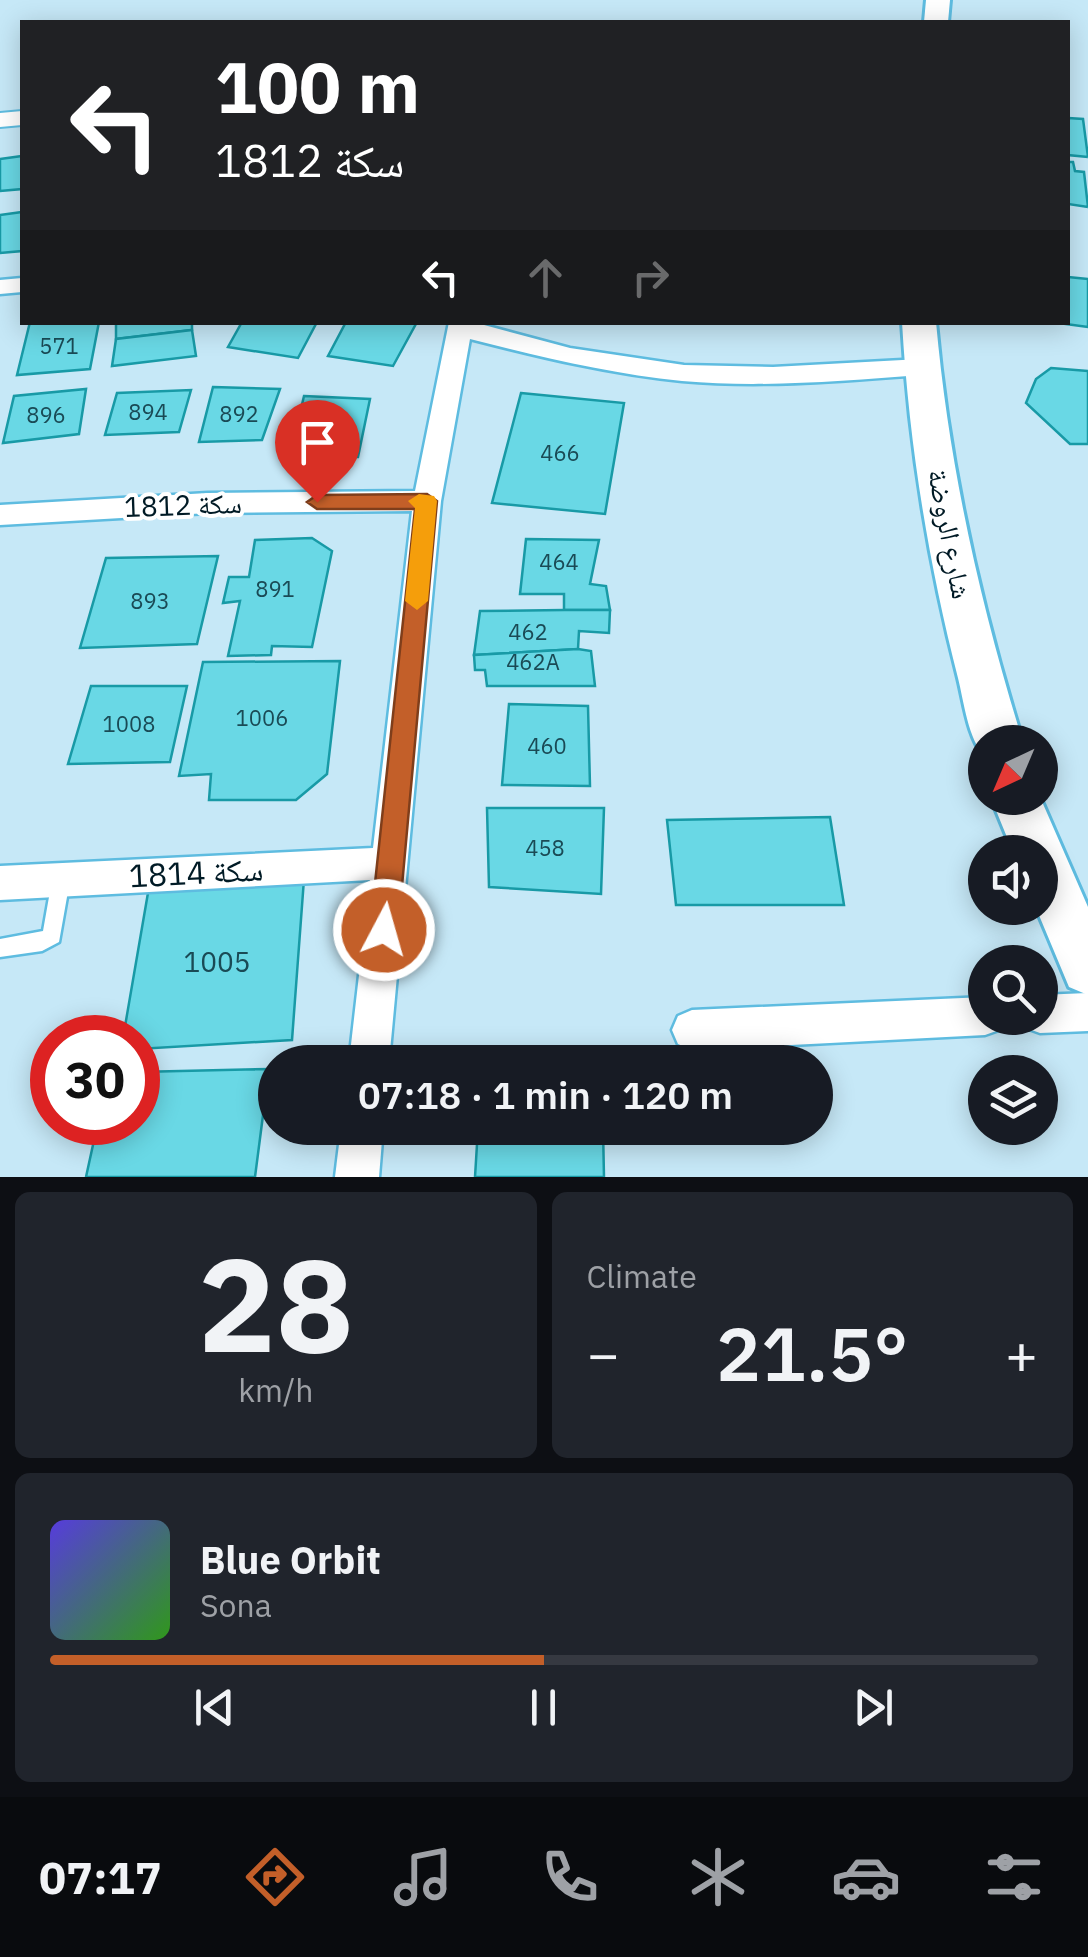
<!DOCTYPE html>
<meta charset="utf-8">
<style>
body{margin:0;font-family:"IBM Plex Sans","Noto Naskh Arabic",sans-serif;background:#20242c;color:#f1f3f6;height:100vh;display:flex;flex-direction:column;font-size:38px;white-space:nowrap}
*{box-sizing:border-box;margin:0}
p{font-size:32px;color:#9ea1a6}
.icon{flex:none;width:55px;height:55px;fill:none;stroke:currentColor;stroke-width:2;stroke-linecap:round;stroke-linejoin:round}
.map{position:relative;height:1177px;overflow:hidden}
.details{display:flex;flex-direction:column;gap:15px;padding:15px;background:#0d0f14;flex:1}
.details>*{flex:none}
.top-card{position:absolute;left:20px;top:20px;width:1050px;height:305px;border-radius:0px;box-shadow:0 5px 25px #0003;background:#202124;color:#fff;overflow:hidden}
.needle{width:65px;rotate:224deg}
.buttons{position:absolute;left:968px;top:725px;display:grid;gap:20px}
.buttons a{display:grid;place-items:center;width:90px;height:90px;border-radius:50%;background:#171b24;box-shadow:0 5px 25px #0003;font-size:50px}
.speed{position:absolute;left:30px;top:1015px;display:flex;gap:20px;font-size:50px;font-weight:700;text-align:center}
.speed>*{display:grid;place-content:center;width:130px;height:130px;border-radius:50%;background:#171b24;box-shadow:0 5px 25px #0003;line-height:1}
.speed .limit{border:15px solid #d22;background:#fff;color:#111}
.pin{position:absolute;display:grid;place-items:center;width:85px;height:85px;color:#fff;margin:-102px -42px;border-radius:50% 50% 50% 0;rotate:-45deg;box-shadow:0 0 10px #0007}
.pin .icon{rotate:45deg}
.me{position:absolute;width:110px;margin:-55px;rotate:6deg;stroke-linejoin:round;filter:drop-shadow(0 0 8px #0008)}
.turn{display:flex;align-items:center;gap:35px;height:210px;padding:0 30px;font-size:45px}
.turn .icon{width:130px;height:130px;stroke-width:2.5}
.turn b{display:block;font-size:70px;line-height:85px}
.lanes{display:flex;align-items:center;height:95px;padding:0 30px;background:#0003;justify-content:center;gap:50px;direction:ltr}
.lanes .off{opacity:.35}
.big{font-size:75px;font-weight:600;line-height:1.1}
.details .widget{flex:1;display:flex;flex-direction:column;justify-content:center;gap:15px;min-width:0;padding:0 35px;border-radius:15px;background:#20242c}
.details .dial{align-items:center;gap:0}
.dial b{font-size:130px;line-height:1}
.song{display:flex;align-items:center;gap:30px}
.cover{width:120px;height:120px;border-radius:15px;background:linear-gradient(135deg,hsl(250 70% 55%),hsl(110 70% 35%))}
.played{height:10px;border-radius:5px;background:linear-gradient(90deg,#c35f29 50%,#363941 50%)}
.keys{display:flex;justify-content:space-around;direction:ltr}
.heat{display:flex;justify-content:space-between;align-items:center;font-size:55px;direction:ltr}
.details .tiles{flex:1;display:grid;gap:15px;grid-template-columns:1fr 1fr}
.widget:last-child{grid-column:span 2}
.trip{position:absolute;left:258px;top:1045px;width:575px;height:100px;border-radius:50px;background:#171b24;box-shadow:0 5px 25px #0003;font-weight:600;line-height:100px;text-align:center}
.dock{display:flex;height:160px;justify-content:space-around;align-items:center;background:#090b0e;color:#9ea1a6}
.dock .icon{width:70px;height:70px}
.dock .on{color:#c35f29}
.dock b{font-size:45px;color:#f1f3f6}
.map>svg:first-child{display:block}
.building{fill:#69d8e5;stroke:#189aa6;stroke-width:2.5}
.lines{fill:none;stroke-linecap:round;stroke-linejoin:round}
.service-casing{stroke:#5ebce0;stroke-width:5}
.minor-casing{stroke:#5ebce0;stroke-width:5}
.tertiary-casing{stroke:#5ebce0;stroke-width:4}
.secondary-casing{stroke:#5ebce0;stroke-width:6}
.service{fill:#fff;fill-rule:evenodd}
.minor{fill:#fff;fill-rule:evenodd}
.tertiary{fill:#fff;fill-rule:evenodd}
.secondary{fill:#fff;fill-rule:evenodd}
.route{fill:#c35f29;stroke:#7f3e1b;stroke-width:2.5}
.slow{fill:#f59e0b}
.labels{text-anchor:middle;stroke-width:8;stroke-linejoin:round;paint-order:stroke}
.number-label{font-size:22px;fill:#1a4a55}
.street-label{font-size:28px;fill:#001a25;stroke:#fff}
.near-number-label{font-size:28px;fill:#1a4a55}
.near-street-label{font-size:32px;fill:#001a25;stroke:#fff}
</style>
<div class="map">
<svg width="1088" height="1177" viewBox="0 0 1088 1177">
<rect width="100%" height="100%" fill="#c6e8f7"/>
<g class="building">
<polygon points="1068,118 1083,119 1088,157 1068,155"/>
<polygon points="22,156 22,189 0,191 0,159"/>
<polygon points="1068,162 1073,162 1075,171 1084,172 1088,207 1068,204"/>
<polygon points="22,212 22,251 0,253 0,215"/>
<polygon points="1068,277 1088,279 1088,327 1051,322 1068,322"/>
<polygon points="30,322 99,322 90,369 17,375"/>
<polygon points="116,322 192,322 192,330 116,339"/>
<polygon points="242,322 317,322 298,358 228,347"/>
<polygon points="346,322 417,322 393,366 328,356"/>
<polygon points="192,330 196,356 112,366 116,339"/>
<polygon points="1051,368 1088,371 1088,444 1070,444 1026,403 1036,379"/>
<polygon points="213,387 280,389 262,440 199,442"/>
<polygon points="86,389 79,434 3,443 14,396"/>
<polygon points="191,390 179,432 105,435 117,393"/>
<polygon points="521,393 624,403 605,514 492,503"/>
<polygon points="304,396 370,399 358,457 290,456"/>
<polygon points="312,538 332,551 312,647 272,646 271,655 228,656 240,601 223,603 229,577 249,577 255,540"/>
<polygon points="526,539 599,540 590,584 606,586 610,610 564,610 564,594 520,594"/>
<polygon points="218,556 197,644 80,648 106,558"/>
<polygon points="564,610 610,610 609,633 579,631 578,649 474,655 480,611"/>
<polygon points="578,649 591,651 595,686 487,686 485,670 475,670 474,655"/>
<polygon points="340,661 327,774 296,800 209,800 211,774 179,776 203,662"/>
<polygon points="91,686 187,686 170,762 68,764"/>
<polygon points="509,704 588,706 590,786 502,785"/>
<polygon points="487,808 604,808 601,894 489,887"/>
<polygon points="830,817 844,905 676,905 667,820"/>
<polygon points="304,879 292,1040 138,1049 138,1038 123,1038 149,887"/>
<polygon points="269,1069 255,1177 86,1177 98,1122 138,1122 138,1072"/>
<polygon points="478,1128 603,1128 604,1177 475,1177"/>
</g>
<g class="lines">
<g class="service-casing">
<polygon id="service" points="61,872 67,874 70,880 59,942 42,951 0,957 0,939 43,931 52,880 55,874"/>
</g>
<g class="minor-casing">
<g id="minor">
<polygon points="22,278 22,292 0,294 0,280"/>
<path d="M449,322H473L570,348L684,365L773,367L921,359L934,367L921,375C842,381 761,388 682,381C610,374 540,357 470,339L441,501L389,1062H349L370,880L0,900V866L373,848L412,511L208,513L0,525V505L208,493L415,491Z"/>
<polygon points="1088,993 1088,1031 1040,1033 1026,1028 1022,1018 1040,1018 1040,995"/>
<polygon points="985,997 985,1018 1004,1018 999,1030 985,1035 692,1050 678,1044 672,1030 678,1016 692,1010"/>
<polygon points="341,1128 383,1128 379,1177 335,1177"/>
</g>
</g>
<g class="tertiary-casing">
<polygon id="tertiary" points="22,111 22,125 0,127 0,113"/>
</g>
<g class="secondary-casing">
<g id="secondary">
<polygon points="926,0 950,0 948,22 924,22"/>
<path d="M902,322H936C949,466 980,604 1023,742H985V757C968,739 964,702 958,678C928,561 909,443 902,322Z"/>
<polygon points="1040,797 1088,907 1088,995 1069,987 1036,908 1040,908 1040,852 1013,852 991,798"/>
</g>
</g>
<use href="#service" class="service"/>
<use href="#minor" class="minor"/>
<use href="#tertiary" class="tertiary"/>
<use href="#secondary" class="secondary"/>
</g>
<polygon class="route" points="427,494 437,501 398,930 394,939 384,943 374,939 370,930 415,509 317,509 307,502 317,495"/>
<polygon class="slow" points="419,494 434,496 437,501 428,601 417,610 405,601 415,508 408,501"/>
<g class="labels">
<g class="number-label">
<text x="59" y="354">571</text>
<text x="148" y="420">894</text>
<text x="239" y="422">892</text>
<text x="46" y="423">896</text>
<text x="560" y="461">466</text>
<text x="559" y="570">464</text>
<text x="275" y="597">891</text>
<text x="150" y="609">893</text>
<text x="528" y="640">462</text>
<text x="533" y="670">462A</text>
<text x="262" y="726">1006</text>
<text x="129" y="732">1008</text>
<text x="547" y="754">460</text>
<text x="545" y="856">458</text>
</g>
<g class="street-label">
<text transform="translate(183 505) rotate(-2)" y="10">سكة 1812</text>
<text transform="translate(950 534) rotate(79)" y="10">شارع الروضة</text>
</g>
<g class="near-number-label">
<text x="217" y="972">1005</text>
</g>
<g class="near-street-label">
<text transform="translate(196 873) rotate(-3)" y="11">سكة 1814</text>
</g>
</g>
</svg>
<div class="buttons">
<a><svg class="needle" viewBox="-14 -14 28 28"><path d="M0-13l5 13h-10z" fill="#e53935"/><path d="M0 13l5-13h-10z" fill="#9ea1a6"/></svg></a>
<a><svg class="icon" aria-label="sound" viewBox="0 0 24 24"><path d="M4 9h4l5-4v14l-5-4H4zM17 9q2 3 0 6"/></svg></a>
<a><svg class="icon" aria-label="search" viewBox="0 0 24 24"><circle cx="10" cy="10" r="6"/><path d="M15 15l6 6"/></svg></a>
<a><svg class="icon" aria-label="layers" viewBox="0 0 24 24"><path d="M12 4l9 5-9 5-9-5zM3 14l9 5 9-5"/></svg></a>
</div>
<div class="speed"><div class="limit">30</div></div>
<div class="pin" style="left:317px;top:502px;background:#d93025"><svg class="icon" aria-label="arrive" viewBox="0 0 24 24"><path d="M6 21V4h12l-3 4 3 4H6"/></svg></div>
<svg class="me" style="left:384px;top:930px" viewBox="-20 -20 40 40"><circle r="17" fill="#c35f29" stroke="#fff" stroke-width="3"/><path d="M0-11L8 9 0 5-8 9z" fill="#fff"/></svg>
<div class="trip">07:18 · 1 min · 120 m</div>
<div class="top-card">
<div class="turn"><svg class="icon" aria-label="left" viewBox="0 0 24 24"><path d="M17 20v-9H6M10 6l-5 5 5 5"/></svg><div><b>100 m</b>سكة 1812</div></div>
<div class="lanes"><svg class="icon" aria-label="left" viewBox="0 0 24 24"><path d="M17 20v-9H6M10 6l-5 5 5 5"/></svg><svg class="icon off" aria-label="ahead" viewBox="0 0 24 24"><path d="M12 20V5M6 11l6-6 6 6"/></svg><svg class="icon off" aria-label="right" viewBox="0 0 24 24"><path d="M7 20v-9h11M14 6l5 5-5 5"/></svg></div>
</div>
</div>
<section class="details">
<div class="tiles">
<div class="widget dial"><b>28</b><p>km/h</p></div>
<div class="widget"><p>Climate</p>
<div class="heat"><a>−</a><b class="big">21.5°</b><a>+</a></div>
</div>
<div class="widget">
<div class="song"><i class="cover"></i><div><b>Blue Orbit</b><p>Sona</p></div></div>
<div class="played"></div>
<div class="keys"><svg class="icon" aria-label="previous" viewBox="0 0 24 24"><path d="M18 5L8 12l10 7zM5 5v14"/></svg><svg class="icon" aria-label="pause" viewBox="0 0 24 24"><path d="M8 5v14M16 5v14"/></svg><svg class="icon" aria-label="next" viewBox="0 0 24 24"><path d="M6 5l10 7-10 7zM19 5v14"/></svg></div>
</div>
</div>
</section>
<nav class="dock">
<b>07:17</b>
<svg class="icon on" aria-label="directions" viewBox="0 0 24 24"><path d="M12 3l9 9-9 9-9-9zM9 14v-3h6M13 9l2 2-2 2"/></svg>
<svg class="icon" aria-label="music" viewBox="0 0 24 24"><path d="M9 18V5l10-2v13"/><circle cx="6" cy="18" r="3"/><circle cx="16" cy="16" r="3"/></svg>
<svg class="icon" aria-label="phone" viewBox="0 0 24 24"><path d="M5 4h4l2 5-3 2q2 4 5 5l2-3 5 2v4C11 20 4 13 5 4z"/></svg>
<svg class="icon" aria-label="climate" viewBox="0 0 24 24"><path d="M12 3v18M4 7l16 10M4 17L20 7"/></svg>
<svg class="icon" aria-label="car" viewBox="0 0 24 24"><path d="M5 17H2v-5l4-1 3-4h7l3 4 3 1v5h-3M9 17h6M6 11h13"/><circle cx="7" cy="17" r="2"/><circle cx="17" cy="17" r="2"/></svg>
<svg class="icon" aria-label="filters" viewBox="0 0 24 24"><path d="M4 7h16M4 17h16"/><circle cx="9" cy="7" r="2"/><circle cx="15" cy="17" r="2"/></svg>
</nav>
